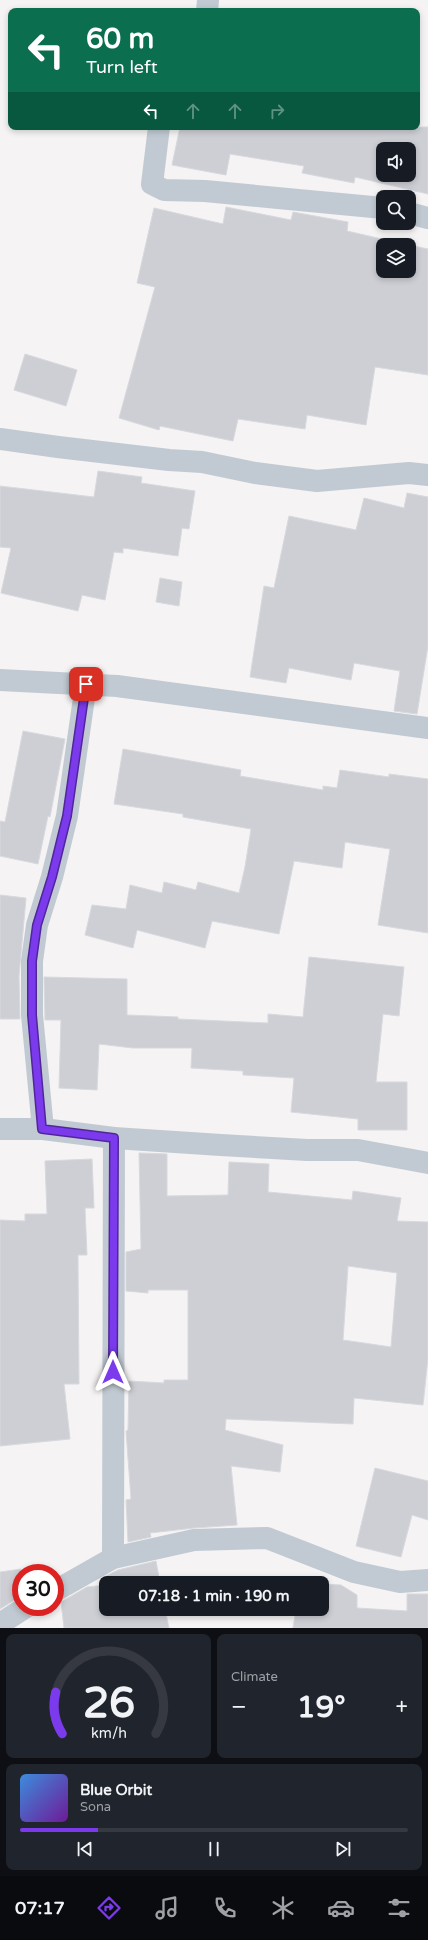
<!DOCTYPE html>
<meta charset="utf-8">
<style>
body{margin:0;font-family:"Varela Round",sans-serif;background:#20242c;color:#f1f3f6;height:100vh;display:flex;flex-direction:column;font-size:15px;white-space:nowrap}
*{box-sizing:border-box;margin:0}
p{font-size:13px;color:#9ea1a6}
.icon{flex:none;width:22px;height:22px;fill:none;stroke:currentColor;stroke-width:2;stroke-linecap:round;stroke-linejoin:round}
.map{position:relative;height:1628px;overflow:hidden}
.details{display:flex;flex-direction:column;gap:6px;padding:6px;background:#0d0f14;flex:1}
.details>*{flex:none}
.top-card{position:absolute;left:8px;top:8px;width:412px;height:122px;border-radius:8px;box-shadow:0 2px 6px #0003;background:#0b6e4f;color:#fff;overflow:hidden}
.buttons{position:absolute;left:376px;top:142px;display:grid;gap:8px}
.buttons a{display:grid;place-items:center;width:40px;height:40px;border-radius:8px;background:#171b24;box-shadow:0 2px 6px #0003;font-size:20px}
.speed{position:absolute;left:12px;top:1564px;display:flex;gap:8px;font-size:20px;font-weight:700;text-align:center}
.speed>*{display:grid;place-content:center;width:52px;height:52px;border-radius:50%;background:#171b24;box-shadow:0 2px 6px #0003;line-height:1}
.speed .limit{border:6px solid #d22;background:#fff;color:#111}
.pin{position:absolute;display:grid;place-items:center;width:34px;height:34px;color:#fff;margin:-17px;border-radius:8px;box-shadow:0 2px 6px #0006}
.me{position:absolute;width:44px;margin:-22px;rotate:0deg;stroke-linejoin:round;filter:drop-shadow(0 0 3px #0008)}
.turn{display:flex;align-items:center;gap:14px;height:84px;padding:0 12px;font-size:18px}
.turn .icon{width:52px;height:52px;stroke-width:2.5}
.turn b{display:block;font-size:28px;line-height:34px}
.lanes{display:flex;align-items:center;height:38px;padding:0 12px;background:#0003;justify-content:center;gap:20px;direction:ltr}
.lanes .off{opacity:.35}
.big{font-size:30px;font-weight:800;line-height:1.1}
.details .widget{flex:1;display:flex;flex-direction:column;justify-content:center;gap:6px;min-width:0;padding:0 14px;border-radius:8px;background:#20242c}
.details .dial{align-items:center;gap:0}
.dial svg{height:104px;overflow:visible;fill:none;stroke:#363941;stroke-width:7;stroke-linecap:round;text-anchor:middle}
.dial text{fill:#f1f3f6;stroke:none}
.song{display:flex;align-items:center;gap:12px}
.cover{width:48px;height:48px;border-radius:6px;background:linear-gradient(135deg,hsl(210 70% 55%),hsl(280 70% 35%))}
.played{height:4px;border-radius:2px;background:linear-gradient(90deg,#7c3aed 20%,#363941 20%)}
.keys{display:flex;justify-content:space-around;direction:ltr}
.heat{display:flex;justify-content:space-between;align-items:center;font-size:22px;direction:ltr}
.details .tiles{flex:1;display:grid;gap:6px;grid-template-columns:1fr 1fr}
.widget:last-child{grid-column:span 2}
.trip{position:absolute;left:99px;top:1576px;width:230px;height:40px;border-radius:8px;background:#171b24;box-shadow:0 2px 6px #0003;font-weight:800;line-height:40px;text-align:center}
.tab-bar{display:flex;height:64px;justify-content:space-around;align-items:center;background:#090b0e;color:#9ea1a6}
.tab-bar .icon{width:28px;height:28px}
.tab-bar .active{color:#7c3aed}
.tab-bar b{font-size:18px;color:#f1f3f6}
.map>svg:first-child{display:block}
.building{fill:#cdcfd5;stroke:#d7d9de;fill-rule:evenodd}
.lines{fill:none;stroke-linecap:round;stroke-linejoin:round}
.minor{stroke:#c1cad2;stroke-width:22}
.route-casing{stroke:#51269a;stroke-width:10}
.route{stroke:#7c3aed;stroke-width:7}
</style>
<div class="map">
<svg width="428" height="1628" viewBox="0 0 428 1628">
<rect width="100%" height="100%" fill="#f5f3f3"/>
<g class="building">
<path d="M180,127H428V194L355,177L354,183L302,173L304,166L230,154L226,175L172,165ZM383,149H409V175H383Z"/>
<polygon points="226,207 291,220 293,212 348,222 347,231 408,245 383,245 383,271 409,271 409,245 428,249 428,375 375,367 366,425 307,415 305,429 238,419 233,441 160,426 159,430 119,418 155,287 137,283 154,208 223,224"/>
<polygon points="25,354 77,370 66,406 14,390"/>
<polygon points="98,471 142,477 141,483 195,491 189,529 182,528 178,556 123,548 123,553 114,552 105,600 82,595 78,611 1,593 11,548 0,547 0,486 94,497"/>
<polygon points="407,493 428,497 428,646 417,714 394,711 400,671 354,663 351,680 289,668 286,683 250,677 264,586 274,588 289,516 356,530 364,498 404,508"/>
<polygon points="160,578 182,582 179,606 156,602"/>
<polygon points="23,731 65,739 50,817 48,816 38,864 0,856 0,821 5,822"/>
<polygon points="123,749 241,770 240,776 323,790 323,786 337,788 340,770 389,777 389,774 428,779 428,933 378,925 390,849 345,842 342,868 294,861 279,934 212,921 205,948 137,930 133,948 85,935 92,905 126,909 130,885 162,893 164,882 196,890 198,882 239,893 245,867 251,829 183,817 183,814 114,804"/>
<polygon points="0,895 26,898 19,976 20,1019 0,1019"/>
<polygon points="309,957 404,967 399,1016 383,1014 376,1082 407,1082 407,1130 358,1130 358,1119 291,1112 294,1078 243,1075 243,1071 191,1068 192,1048 133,1048 99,1044 97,1090 59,1088 61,1020 45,1020 44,977 127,979 127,1015 178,1017 178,1019 268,1023 268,1014 303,1017"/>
<path d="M139,1153L167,1154V1196L228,1195L229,1162L269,1164L268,1192L352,1200L353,1191L401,1198L397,1221L428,1222V1358L423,1405L354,1398L353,1424L226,1419L225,1430L283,1445L280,1472L231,1466L237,1525L194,1528L150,1533L151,1537L128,1542L126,1500L131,1499L126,1431L128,1430L129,1381L164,1383V1380H188V1290H148V1293L126,1291V1252L141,1249ZM348,1266L397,1273L391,1347L343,1340Z"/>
<polygon points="92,1159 94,1208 85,1208 87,1255 78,1255 79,1384 64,1384 70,1439 0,1446 0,1220 25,1221 25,1214 47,1214 45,1161"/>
<polygon points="375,1468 428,1481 428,1520 412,1515 401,1557 356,1546"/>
<polygon points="156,1561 160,1583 107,1583 106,1576 118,1570"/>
<polygon points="21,1569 21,1596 0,1609 0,1572"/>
<polygon points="322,1584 341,1585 357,1595 357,1608 407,1611 407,1594 428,1594 428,1628 293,1628 296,1609 322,1609"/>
<polygon points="106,1585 106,1609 165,1609 169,1628 64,1628 61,1602 87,1587"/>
</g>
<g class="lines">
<g class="minor">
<polyline points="207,11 208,0"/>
<polyline points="159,127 152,184 164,190 205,191 383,208"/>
<polyline points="409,213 428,218"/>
<polyline points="0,439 58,447 169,460 202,462 255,473 317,481 409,473 428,475"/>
<polyline points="0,680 117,686 428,728"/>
<polyline points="0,1129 43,1129 114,1138 221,1145 307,1150 358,1150 428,1163"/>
<polyline points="43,1129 32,1015 32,961 37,925 52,877 67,816 86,684"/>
<polyline points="113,1558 114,1138"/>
<polyline points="55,1591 113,1558 194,1540 267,1538 354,1572 400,1582 428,1580"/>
<polyline points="0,1624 26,1607"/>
</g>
</g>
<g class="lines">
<g class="route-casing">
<polyline id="route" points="86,684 67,816 52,877 37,925 32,961 32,1015 42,1129 114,1138 113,1372"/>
</g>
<use href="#route" class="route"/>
</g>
</svg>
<div class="buttons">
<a><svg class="icon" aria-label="sound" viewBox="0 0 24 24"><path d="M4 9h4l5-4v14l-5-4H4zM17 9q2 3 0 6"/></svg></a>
<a><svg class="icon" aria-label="search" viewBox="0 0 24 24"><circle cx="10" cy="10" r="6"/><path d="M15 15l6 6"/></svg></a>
<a><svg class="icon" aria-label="layers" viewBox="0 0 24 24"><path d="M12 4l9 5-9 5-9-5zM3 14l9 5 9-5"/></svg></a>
</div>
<div class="speed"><div class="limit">30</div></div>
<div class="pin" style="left:86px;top:684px;background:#d93025"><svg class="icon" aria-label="arrive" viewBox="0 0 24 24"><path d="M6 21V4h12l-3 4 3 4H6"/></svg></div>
<svg class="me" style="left:113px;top:1372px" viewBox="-20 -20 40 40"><path d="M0-17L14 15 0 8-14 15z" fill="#7c3aed" stroke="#fff" stroke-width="4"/></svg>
<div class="trip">07:18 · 1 min · 190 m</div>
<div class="top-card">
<div class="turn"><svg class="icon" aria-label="left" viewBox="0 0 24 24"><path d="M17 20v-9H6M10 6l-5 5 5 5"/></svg><div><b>60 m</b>Turn left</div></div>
<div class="lanes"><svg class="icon" aria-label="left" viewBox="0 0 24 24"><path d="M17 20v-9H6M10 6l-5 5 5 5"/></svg><svg class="icon off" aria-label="ahead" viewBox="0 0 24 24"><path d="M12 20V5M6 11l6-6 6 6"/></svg><svg class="icon off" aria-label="ahead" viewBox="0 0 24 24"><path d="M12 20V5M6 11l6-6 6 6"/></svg><svg class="icon off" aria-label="right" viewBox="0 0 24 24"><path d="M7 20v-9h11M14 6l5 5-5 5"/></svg></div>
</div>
</div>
<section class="details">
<div class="tiles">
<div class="widget dial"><svg viewBox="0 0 100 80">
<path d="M14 69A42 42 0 1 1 86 69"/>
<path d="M14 69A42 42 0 0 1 9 37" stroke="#7c3aed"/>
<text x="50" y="56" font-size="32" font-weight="700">26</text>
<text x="50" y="72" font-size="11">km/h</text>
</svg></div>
<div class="widget"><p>Climate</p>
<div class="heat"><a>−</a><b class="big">19°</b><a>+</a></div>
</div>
<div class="widget">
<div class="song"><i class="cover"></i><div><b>Blue Orbit</b><p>Sona</p></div></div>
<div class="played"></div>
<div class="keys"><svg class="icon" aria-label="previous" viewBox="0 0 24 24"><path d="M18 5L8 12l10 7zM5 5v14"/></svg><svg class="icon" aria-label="pause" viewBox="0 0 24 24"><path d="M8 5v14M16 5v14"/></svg><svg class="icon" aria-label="next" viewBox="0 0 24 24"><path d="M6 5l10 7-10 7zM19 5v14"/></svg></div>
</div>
</div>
</section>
<nav class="tab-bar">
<b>07:17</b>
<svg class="icon active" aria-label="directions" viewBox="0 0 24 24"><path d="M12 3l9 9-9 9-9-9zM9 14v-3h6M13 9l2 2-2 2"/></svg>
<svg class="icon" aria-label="music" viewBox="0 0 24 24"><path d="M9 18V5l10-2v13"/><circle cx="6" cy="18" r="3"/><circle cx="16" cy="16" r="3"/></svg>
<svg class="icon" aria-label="phone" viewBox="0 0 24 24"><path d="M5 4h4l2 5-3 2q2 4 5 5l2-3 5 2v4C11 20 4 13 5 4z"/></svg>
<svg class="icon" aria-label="climate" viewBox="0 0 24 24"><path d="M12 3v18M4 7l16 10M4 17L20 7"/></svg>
<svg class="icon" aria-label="car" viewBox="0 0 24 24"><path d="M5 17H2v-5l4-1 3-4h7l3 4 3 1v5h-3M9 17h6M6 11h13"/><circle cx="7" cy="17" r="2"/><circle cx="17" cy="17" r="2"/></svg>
<svg class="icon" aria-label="filters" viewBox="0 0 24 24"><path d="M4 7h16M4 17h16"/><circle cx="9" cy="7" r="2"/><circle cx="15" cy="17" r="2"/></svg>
</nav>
